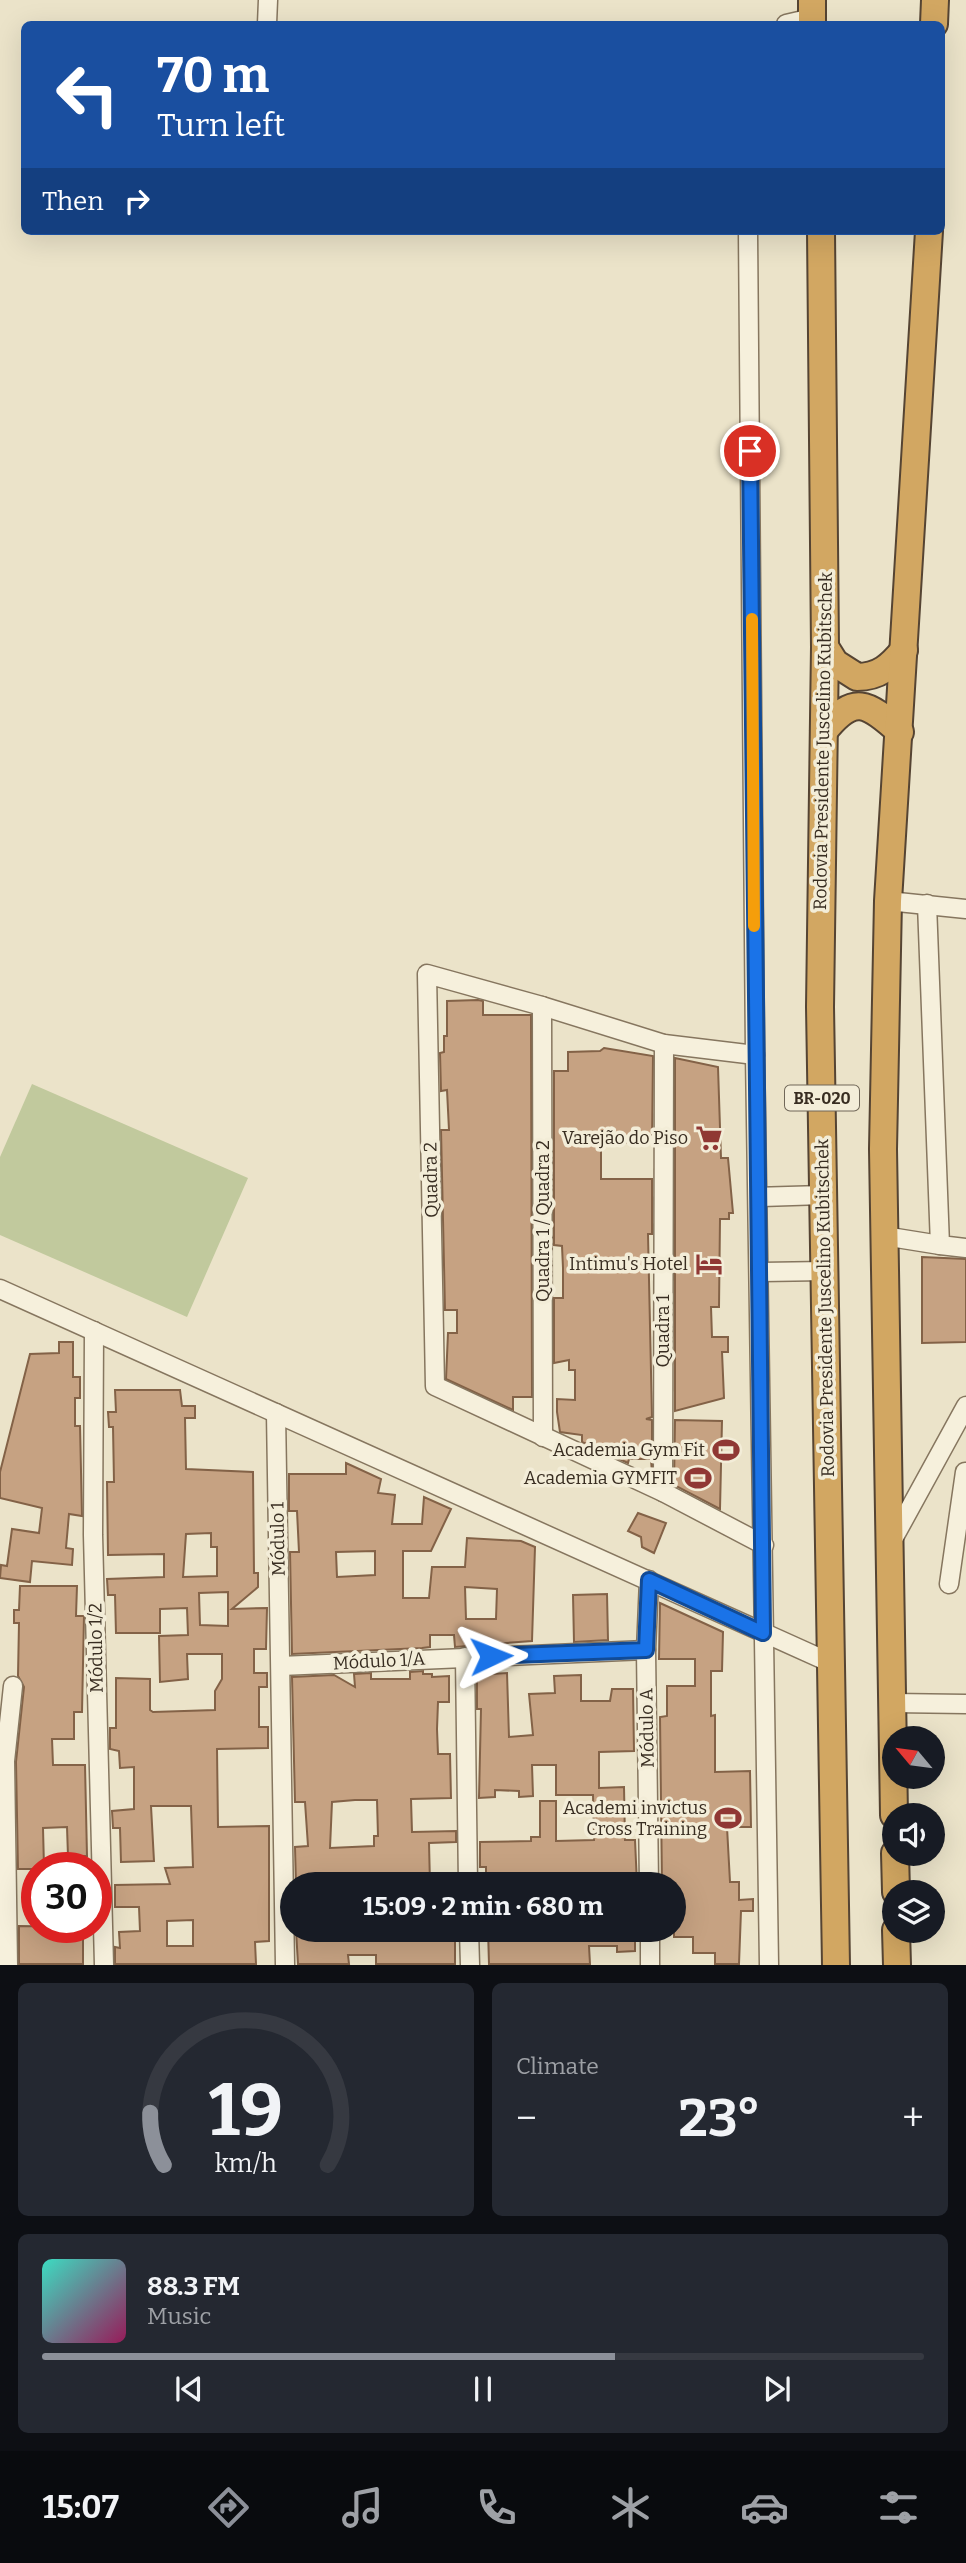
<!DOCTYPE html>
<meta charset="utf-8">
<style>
body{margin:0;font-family:Bitter,serif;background:#242831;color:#f1f3f6;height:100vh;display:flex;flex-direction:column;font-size:26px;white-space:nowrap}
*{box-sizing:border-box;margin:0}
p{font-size:23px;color:#9ea1a6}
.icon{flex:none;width:38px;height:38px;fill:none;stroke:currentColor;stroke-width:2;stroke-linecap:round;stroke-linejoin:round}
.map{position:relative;height:1965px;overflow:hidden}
.details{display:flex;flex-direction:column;gap:18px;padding:18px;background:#0d0f14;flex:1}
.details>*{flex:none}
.hud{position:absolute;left:21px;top:21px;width:924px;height:214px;border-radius:10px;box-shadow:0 7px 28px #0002;background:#1a4fa0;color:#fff;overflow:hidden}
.needle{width:46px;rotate:299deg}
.fabs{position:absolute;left:882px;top:1726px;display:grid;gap:14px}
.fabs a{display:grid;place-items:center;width:63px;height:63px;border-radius:50%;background:#171b24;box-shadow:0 7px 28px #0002;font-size:35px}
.speed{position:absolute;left:21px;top:1852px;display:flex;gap:14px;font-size:35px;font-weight:700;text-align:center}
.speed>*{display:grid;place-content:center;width:91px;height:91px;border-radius:50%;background:#171b24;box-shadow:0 7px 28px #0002;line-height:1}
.speed .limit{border:10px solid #d22;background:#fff;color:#111}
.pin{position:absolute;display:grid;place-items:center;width:60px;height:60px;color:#fff;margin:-30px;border:4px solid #fff;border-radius:50%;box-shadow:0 2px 7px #0007}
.me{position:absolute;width:77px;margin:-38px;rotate:88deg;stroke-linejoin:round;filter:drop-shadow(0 0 5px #0008)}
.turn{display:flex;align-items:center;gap:24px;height:147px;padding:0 21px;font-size:32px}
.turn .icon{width:91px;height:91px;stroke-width:2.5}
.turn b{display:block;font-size:49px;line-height:60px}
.then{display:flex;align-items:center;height:66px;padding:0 21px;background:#0003;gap:14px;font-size:26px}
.big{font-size:52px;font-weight:700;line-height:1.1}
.details .tile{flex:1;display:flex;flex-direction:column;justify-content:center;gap:10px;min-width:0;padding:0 24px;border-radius:10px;background:#242831}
.details .dial{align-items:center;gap:0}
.dial svg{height:182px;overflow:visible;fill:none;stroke:#363941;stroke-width:7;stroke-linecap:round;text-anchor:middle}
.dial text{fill:#f1f3f6;stroke:none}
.song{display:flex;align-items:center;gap:21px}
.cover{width:84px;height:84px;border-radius:10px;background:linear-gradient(135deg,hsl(170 70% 55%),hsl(330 70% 35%))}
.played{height:7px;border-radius:4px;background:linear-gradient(90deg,#8c9099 65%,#363941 65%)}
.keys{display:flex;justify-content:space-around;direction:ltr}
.heat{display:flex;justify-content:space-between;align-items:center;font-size:38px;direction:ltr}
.details .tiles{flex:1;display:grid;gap:18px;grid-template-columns:1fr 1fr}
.tile:last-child{grid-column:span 2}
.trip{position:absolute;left:280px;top:1872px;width:406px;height:70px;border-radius:35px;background:#171b24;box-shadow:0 7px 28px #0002;font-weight:700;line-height:70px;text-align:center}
.tabs{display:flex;height:112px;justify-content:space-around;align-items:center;background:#090b0e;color:#9ea1a6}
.tabs .icon{width:49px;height:49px}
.tabs .selected{color:#8c9099}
.tabs b{font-size:32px;color:#f1f3f6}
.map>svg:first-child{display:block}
.green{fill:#c1c99d}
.building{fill:#c6a282;stroke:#836247;stroke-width:2;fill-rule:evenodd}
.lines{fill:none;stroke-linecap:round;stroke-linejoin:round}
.minor-casing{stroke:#86765f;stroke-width:21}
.highway-casing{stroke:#543;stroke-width:30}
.minor{stroke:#f6f0dc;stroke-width:18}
.highway{stroke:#d2a762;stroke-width:26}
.route-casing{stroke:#114b97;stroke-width:18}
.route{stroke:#1a73e8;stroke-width:12}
.slow{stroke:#f59e0b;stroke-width:12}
.labels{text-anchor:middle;stroke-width:7;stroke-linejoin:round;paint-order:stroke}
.shield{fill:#f3edd8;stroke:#706758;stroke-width:2}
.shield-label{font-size:16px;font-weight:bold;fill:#382d21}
.street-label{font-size:18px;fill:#382d21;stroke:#f3edd8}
.poi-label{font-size:18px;fill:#382d21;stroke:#f3edd8;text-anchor:end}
</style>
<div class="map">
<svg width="966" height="1965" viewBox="0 0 966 1965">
<rect width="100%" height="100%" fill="#ebe3c9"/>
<polygon class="green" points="32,1084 248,1178 187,1317 0,1235 0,1157"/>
<g class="building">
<polygon points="478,1000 483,1001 483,1015 531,1015 532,1397 513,1397 513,1410 446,1379 448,1333 457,1333 457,1310 445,1310 441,1130 449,1130 447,1090 441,1091 440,1053 444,1052 444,1036 447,1036 447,1001"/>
<polygon points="604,1048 653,1056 652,1142 601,1143 601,1179 652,1179 652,1234 648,1234 652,1417 646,1419 652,1420 652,1474 651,1459 629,1459 628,1463 582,1442 582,1435 560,1432 557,1412 557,1399 575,1400 575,1370 569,1370 569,1360 554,1363 554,1298 563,1298 563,1268 562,1246 554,1245 554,1071 568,1071 568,1052 600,1051"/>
<polygon points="675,1058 718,1067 721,1158 728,1158 733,1213 729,1213 729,1219 720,1219 719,1307 711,1307 712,1337 728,1337 728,1352 722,1352 724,1398 675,1411"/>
<polygon points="922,1257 966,1259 966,1342 922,1343"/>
<polygon points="59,1342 73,1342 73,1377 80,1377 80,1398 75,1398 75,1426 80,1426 82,1516 69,1514 66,1548 73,1549 72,1565 32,1561 30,1582 0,1578 1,1565 7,1566 12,1529 39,1533 42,1508 0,1498 0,1472 30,1354 59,1353"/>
<path d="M115,1390H180L182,1406H195V1418H185L186,1469L253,1472L254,1573H258V1587L232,1609L267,1608L266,1649H254V1673H267V1687H259V1727H268V1748L217,1749L218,1827L269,1826V1941L255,1942L256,1964H115V1947L120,1948L119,1932L140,1931L139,1907H115V1885L170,1884L165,1868L193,1867L191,1806H151L154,1861L121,1862L120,1828H113L112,1811L134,1809V1767L120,1768L119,1751L110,1749V1728H116V1678L150,1679V1710L153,1712L215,1710V1691L222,1679V1654H187L188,1679L160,1682L159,1636L188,1635L187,1608L160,1609V1633H116L115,1595H108L107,1579L164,1577V1554L108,1555L107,1482H114L113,1427H109L108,1412H116ZM211,1533V1547H217V1576L183,1577L186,1534ZM228,1592V1626L200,1625L199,1593ZM193,1920V1946H167V1921Z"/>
<polygon points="675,1420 722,1421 720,1509 674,1485"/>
<path d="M346,1463L381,1479L378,1493L395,1495L392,1524H422L424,1497L451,1509L431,1551H403V1598H429L432,1567H465L467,1538L521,1541L535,1547L532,1641L455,1647L454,1635H430V1647L422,1648L292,1654L290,1552H299L297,1511H289V1474H346ZM375,1551V1575L337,1577L336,1552ZM465,1587L497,1589L496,1619H466Z"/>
<polygon points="638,1513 666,1523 654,1553 642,1547 641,1537 628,1531"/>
<polygon points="20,1586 77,1586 76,1616 84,1616 82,1712 74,1712 74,1739 52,1739 53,1765 85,1765 87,1856 68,1856 67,1827 43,1828 44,1867 37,1869 18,1869 16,1762 24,1687 18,1676 19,1623 14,1623 14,1610 19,1610"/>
<polygon points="607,1594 608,1640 574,1642 573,1595"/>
<polygon points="660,1603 723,1632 722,1671 711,1671 711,1716 715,1715 715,1772 750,1771 751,1827 727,1827 730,1882 739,1882 739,1900 753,1899 753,1911 741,1911 739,1964 715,1964 715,1953 693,1953 693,1937 674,1937 674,1885 662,1885 660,1717 667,1716 667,1686 695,1686 695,1659 659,1659"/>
<path d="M423,1671V1674H432V1677L449,1676V1702H438L437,1729L438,1754H450L451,1798L411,1799L412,1832L456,1831V1842L429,1843L430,1884L400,1885V1878L374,1879L375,1885H296L295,1847L308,1846L305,1802H295L292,1677L334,1675L355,1687L354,1674L371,1673V1679H410V1672ZM355,1800H377L378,1836H374V1846L330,1848L332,1802Z"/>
<polygon points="507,1673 509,1737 533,1735 529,1694 555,1693 554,1676 581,1675 581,1701 610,1701 612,1689 633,1689 634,1751 599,1752 599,1788 624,1787 625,1840 635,1840 637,1884 486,1885 486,1867 480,1867 480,1842 531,1841 531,1837 540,1837 540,1801 556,1801 556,1841 594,1840 593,1795 556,1795 556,1765 532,1765 533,1796 519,1797 519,1791 495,1790 495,1797 479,1798 481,1709 477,1709 477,1675"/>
<polygon points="19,1926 83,1927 83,1964 19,1964"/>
<polygon points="296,1930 343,1930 343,1936 376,1936 376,1930 413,1932 413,1937 455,1933 455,1964 376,1964 376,1955 348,1955 349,1964 298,1964"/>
<polygon points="488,1930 635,1930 635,1951 617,1952 617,1946 589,1946 590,1964 489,1964"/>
</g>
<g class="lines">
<g class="minor-casing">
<g id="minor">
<polyline points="267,24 268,0"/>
<polyline points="786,24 812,18"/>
<polyline points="748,231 755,1055 769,1965"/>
<polyline points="888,901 966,909"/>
<polyline points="927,904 940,1245 966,1248"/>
<polyline points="542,1006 543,1437"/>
<polyline points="755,1055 664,1044 542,1006 427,974 435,1386 663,1492 764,1545"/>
<polyline points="758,1197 823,1195"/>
<polyline points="884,1236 940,1245"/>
<polyline points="759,1272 825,1271"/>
<polyline points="0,1289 831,1663"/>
<polyline points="94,1331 93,1535 104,1965"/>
<polyline points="276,1413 285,1965"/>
<polyline points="663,1492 664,1044"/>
<polyline points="892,1541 966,1406"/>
<polyline points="649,1580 646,1650 649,1885"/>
<polyline points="949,1584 965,1472"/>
<polyline points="465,1657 468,1885"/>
<polyline points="281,1666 646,1650"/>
<polyline points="893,1703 966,1704"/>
<polyline points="469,1930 470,1965"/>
<polyline points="650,1930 650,1965"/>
<polyline points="8,1965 5,1761 13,1686"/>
</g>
</g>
<g class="highway-casing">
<g id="highway">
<polyline points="812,0 812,24"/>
<polyline points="934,24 935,0"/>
<polyline points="821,231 825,647 820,1007 836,1965"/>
<path d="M825,647L835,663L857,677C879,677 891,666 904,650"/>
<path d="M824,731C854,694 867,702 900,732"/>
<polyline points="894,1815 883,1149 888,901 929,231"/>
<polyline points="895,1853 896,1892"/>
<polyline points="896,1930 897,1965"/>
</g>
</g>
<use href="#minor" class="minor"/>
<use href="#highway" class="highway"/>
</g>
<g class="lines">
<g class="route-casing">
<polyline id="route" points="491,1656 646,1650 649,1580 763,1633 750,451"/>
</g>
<use href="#route" class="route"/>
<polyline class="slow" points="752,619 754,926"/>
</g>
<defs>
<g id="supermarket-bare" transform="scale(2.1)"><path d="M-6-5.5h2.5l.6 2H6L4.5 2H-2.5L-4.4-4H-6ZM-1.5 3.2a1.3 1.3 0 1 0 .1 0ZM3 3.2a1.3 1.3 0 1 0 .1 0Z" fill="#903834" stroke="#f3edd8" stroke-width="2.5" paint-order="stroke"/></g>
<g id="hotel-bare" transform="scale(2.1)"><path d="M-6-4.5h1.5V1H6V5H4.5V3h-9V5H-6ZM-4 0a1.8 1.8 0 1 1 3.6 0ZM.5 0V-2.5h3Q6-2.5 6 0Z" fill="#903834" stroke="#f3edd8" stroke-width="2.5" paint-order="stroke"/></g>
<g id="stadium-bare" transform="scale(2.1)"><path d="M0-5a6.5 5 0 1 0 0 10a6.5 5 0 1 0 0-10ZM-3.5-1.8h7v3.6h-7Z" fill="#903834" stroke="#f3edd8" stroke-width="2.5" paint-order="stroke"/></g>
</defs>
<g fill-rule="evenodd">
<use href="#supermarket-bare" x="709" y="1138"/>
<use href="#hotel-bare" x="709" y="1264"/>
<use href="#stadium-bare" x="726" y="1450"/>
<use href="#stadium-bare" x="698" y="1478"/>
<use href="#stadium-bare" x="728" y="1818"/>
</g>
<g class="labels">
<rect class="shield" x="785" y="1085.5" width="74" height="25" rx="5"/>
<g class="shield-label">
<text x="822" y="1104">BR-020</text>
</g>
<g class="street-label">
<text transform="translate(823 741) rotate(-89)" y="6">Rodovia Presidente Juscelino Kubitschek</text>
<text transform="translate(431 1180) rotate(-91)" y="6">Quadra 2</text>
<text transform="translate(543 1221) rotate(-90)" y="6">Quadra 1 / Quadra 2</text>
<text transform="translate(825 1308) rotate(-91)" y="6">Rodovia Presidente Juscelino Kubitschek</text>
<text transform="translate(663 1331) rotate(-90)" y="6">Quadra 1</text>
<text transform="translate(278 1539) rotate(-91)" y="6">Módulo 1</text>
<text transform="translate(96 1648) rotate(-91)" y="6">Módulo 1/2</text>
<text transform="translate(379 1661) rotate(-3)" y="6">Módulo 1/A</text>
<text transform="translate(647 1728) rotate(-91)" y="6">Módulo A</text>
</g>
<g class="poi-label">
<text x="688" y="1144">Varejão do Piso</text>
<text x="688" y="1270">Intimu's Hotel</text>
<text x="705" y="1456">Academia Gym Fit</text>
<text x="677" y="1484">Academia GYMFIT</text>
<text x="707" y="1814">Academi invictus<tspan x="707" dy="21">Cross Training</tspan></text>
</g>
</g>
</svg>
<div class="fabs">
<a><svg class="needle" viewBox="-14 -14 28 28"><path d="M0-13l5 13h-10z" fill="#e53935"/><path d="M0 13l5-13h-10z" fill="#9ea1a6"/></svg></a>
<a><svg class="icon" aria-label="sound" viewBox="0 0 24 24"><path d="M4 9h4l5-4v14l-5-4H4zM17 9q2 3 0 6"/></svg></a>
<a><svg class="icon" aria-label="layers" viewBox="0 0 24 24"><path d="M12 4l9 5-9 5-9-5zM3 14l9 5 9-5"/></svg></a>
</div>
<div class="speed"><div class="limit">30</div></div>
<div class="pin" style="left:750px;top:451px;background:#d93025"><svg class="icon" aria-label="arrive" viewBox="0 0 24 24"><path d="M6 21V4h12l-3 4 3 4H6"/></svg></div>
<svg class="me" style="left:491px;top:1656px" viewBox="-20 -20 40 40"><path d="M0-17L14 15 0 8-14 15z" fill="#1a73e8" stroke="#fff" stroke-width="4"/></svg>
<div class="trip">15:09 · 2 min · 680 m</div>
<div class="hud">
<div class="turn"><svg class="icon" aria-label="left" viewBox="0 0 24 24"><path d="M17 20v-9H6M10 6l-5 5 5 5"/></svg><div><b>70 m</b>Turn left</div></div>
<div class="then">Then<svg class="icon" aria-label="right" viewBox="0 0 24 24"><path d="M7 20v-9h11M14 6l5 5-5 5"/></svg></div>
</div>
</div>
<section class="details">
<div class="tiles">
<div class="tile dial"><svg viewBox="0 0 100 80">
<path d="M14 69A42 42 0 1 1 86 69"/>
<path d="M14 69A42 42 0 0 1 8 46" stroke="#8c9099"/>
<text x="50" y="56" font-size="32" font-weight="700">19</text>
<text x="50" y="72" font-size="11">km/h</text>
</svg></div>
<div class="tile"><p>Climate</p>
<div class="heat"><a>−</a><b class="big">23°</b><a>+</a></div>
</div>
<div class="tile">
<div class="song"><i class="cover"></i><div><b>88.3 FM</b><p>Music</p></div></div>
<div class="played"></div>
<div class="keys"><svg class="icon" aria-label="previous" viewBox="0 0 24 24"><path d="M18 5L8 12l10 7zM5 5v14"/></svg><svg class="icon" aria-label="pause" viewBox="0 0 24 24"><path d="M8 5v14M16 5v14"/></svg><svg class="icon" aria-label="next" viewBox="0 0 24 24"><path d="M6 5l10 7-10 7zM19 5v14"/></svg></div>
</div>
</div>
</section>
<nav class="tabs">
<b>15:07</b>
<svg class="icon selected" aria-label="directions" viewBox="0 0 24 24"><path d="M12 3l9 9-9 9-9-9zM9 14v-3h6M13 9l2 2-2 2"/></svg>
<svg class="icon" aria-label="music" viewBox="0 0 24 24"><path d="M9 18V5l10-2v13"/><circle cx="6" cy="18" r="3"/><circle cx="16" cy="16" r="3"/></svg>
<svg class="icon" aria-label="phone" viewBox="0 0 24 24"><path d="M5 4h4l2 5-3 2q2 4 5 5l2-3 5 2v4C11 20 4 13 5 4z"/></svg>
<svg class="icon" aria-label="climate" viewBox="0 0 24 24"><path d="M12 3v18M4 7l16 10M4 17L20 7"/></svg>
<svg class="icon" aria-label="car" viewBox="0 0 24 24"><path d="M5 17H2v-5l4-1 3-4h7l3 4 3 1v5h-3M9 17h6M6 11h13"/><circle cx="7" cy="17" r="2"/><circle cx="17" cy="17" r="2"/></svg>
<svg class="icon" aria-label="filters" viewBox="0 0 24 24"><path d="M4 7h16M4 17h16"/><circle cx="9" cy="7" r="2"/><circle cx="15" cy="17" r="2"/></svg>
</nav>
